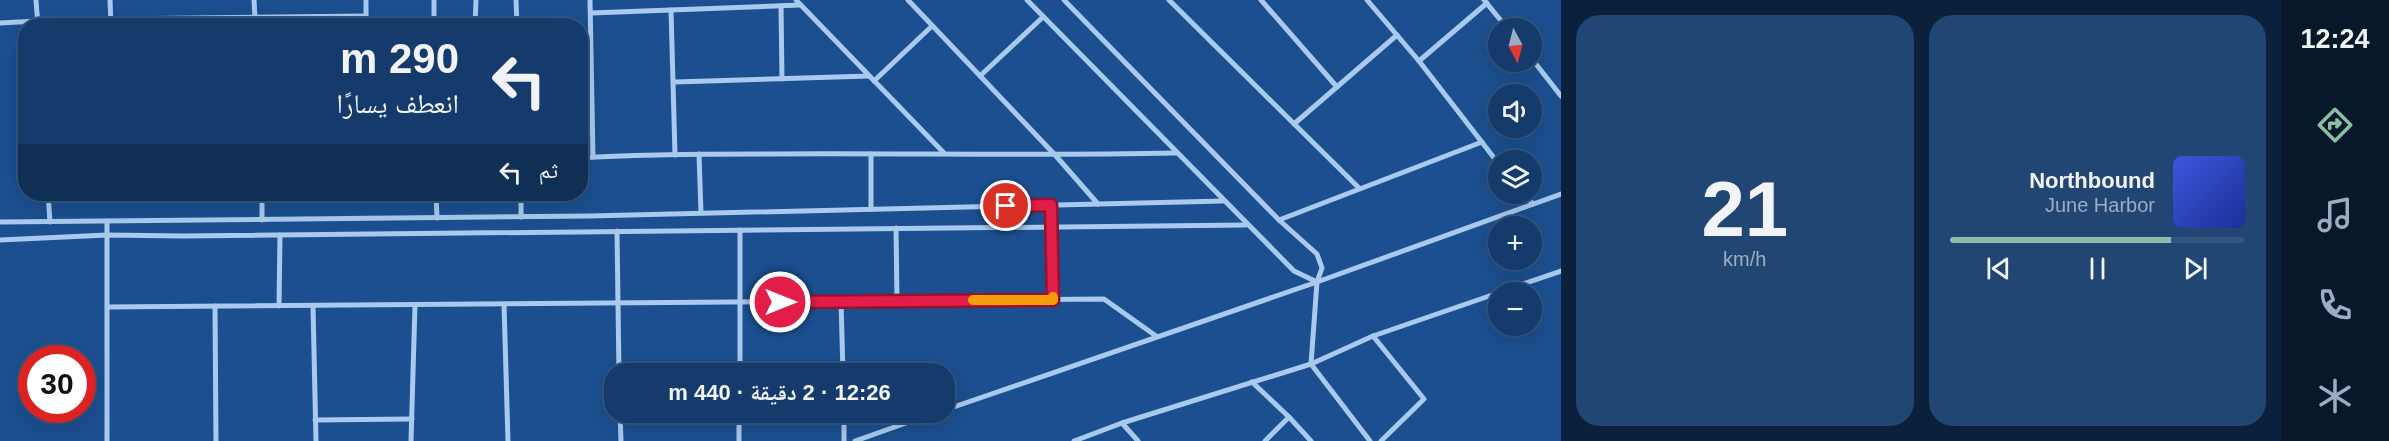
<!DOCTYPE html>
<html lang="ar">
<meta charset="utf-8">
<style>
body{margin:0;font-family:Arial,"Noto Naskh Arabic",sans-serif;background:#214673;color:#f1f3f6;direction:rtl;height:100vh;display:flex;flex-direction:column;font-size:22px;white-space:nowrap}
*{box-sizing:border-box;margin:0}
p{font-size:20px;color:#9dadc1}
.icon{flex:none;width:33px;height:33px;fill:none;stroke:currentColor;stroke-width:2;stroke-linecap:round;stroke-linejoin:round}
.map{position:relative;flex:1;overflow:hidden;direction:ltr}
.details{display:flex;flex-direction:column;gap:15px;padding:15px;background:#0b203b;width:720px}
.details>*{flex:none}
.banner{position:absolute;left:18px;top:18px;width:570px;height:183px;border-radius:24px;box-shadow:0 6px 24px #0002,0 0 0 2px #33557e;direction:rtl;background:#143b6b;color:#f1f3f6;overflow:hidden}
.needle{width:39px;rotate:173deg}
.controls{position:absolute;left:1488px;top:18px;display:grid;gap:12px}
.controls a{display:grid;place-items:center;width:54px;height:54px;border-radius:50%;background:#143b6b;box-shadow:0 6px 24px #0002,0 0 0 2px #33557e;font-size:30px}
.speed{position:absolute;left:18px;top:345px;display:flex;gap:12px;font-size:30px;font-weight:700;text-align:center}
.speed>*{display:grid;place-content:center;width:78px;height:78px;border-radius:50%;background:#143b6b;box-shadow:0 6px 24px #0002,0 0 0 2px #33557e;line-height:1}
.speed .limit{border:9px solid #d22;background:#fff;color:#111}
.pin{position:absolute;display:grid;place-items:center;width:51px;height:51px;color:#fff;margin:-26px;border:3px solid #fff;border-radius:50%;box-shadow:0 2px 6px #0007}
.me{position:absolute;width:66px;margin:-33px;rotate:90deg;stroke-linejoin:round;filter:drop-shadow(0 0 4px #0008)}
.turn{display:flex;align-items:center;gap:21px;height:126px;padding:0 30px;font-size:27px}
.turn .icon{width:78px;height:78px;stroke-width:2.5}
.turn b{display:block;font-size:42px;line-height:51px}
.then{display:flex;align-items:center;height:57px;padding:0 30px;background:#0003;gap:12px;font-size:22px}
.details .widget{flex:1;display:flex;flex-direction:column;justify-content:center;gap:9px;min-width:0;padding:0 21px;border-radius:24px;background:#214673}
.details .dial{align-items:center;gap:0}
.dial b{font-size:78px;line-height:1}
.song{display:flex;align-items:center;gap:18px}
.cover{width:72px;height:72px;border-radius:9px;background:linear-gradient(135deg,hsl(230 70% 55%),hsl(230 70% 35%))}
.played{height:6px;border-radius:3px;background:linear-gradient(90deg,#8abfa5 75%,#33557e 75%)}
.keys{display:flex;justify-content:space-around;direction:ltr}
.details .tiles{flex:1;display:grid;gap:15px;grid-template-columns:repeat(2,1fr)}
.trip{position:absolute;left:604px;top:363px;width:351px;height:60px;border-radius:24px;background:#143b6b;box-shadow:0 6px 24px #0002,0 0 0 2px #33557e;font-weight:700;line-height:60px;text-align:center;direction:rtl}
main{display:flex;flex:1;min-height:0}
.menu{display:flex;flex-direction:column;width:108px;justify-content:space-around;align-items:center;background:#08182b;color:#9dadc1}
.menu .icon{width:42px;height:42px}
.menu .on{color:#8abfa5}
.menu b{font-size:27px;color:#f1f3f6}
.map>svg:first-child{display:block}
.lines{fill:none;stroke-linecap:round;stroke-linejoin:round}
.minor{stroke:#a9c9ee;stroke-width:5}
.route-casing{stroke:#92132f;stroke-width:15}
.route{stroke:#e11d48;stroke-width:10}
.slow{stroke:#f59e0b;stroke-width:10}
</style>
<main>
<nav class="menu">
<b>12:24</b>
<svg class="icon on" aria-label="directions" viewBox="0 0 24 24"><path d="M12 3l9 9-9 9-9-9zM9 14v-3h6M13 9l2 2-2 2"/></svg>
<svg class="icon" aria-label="music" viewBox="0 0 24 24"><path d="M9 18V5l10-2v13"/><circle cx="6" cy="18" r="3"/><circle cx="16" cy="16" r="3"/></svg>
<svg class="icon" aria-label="phone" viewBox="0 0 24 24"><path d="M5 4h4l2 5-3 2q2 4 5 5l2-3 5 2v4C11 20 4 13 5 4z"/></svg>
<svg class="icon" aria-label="climate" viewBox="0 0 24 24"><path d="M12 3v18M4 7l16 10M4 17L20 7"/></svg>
</nav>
<section class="details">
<div class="tiles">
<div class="widget">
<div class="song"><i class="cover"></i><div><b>Northbound</b><p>June Harbor</p></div></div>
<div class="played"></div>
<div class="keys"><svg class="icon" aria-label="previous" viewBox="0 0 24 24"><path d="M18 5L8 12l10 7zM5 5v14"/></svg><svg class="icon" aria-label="pause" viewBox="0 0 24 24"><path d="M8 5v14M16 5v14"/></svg><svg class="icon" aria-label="next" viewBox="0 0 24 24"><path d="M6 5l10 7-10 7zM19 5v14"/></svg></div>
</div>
<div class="widget dial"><b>21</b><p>km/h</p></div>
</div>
</section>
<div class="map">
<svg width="1561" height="441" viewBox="0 0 1561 441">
<rect width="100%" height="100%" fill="#1b4f8f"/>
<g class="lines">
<g class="minor">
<polyline points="36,0 38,26"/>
<polyline points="110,0 111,26"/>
<polyline points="254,0 255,18"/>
<polyline points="366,0 366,26"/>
<polyline points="434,0 434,26"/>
<polyline points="516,0 517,26"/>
<polyline points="590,0 593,157"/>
<polyline points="796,0 944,153"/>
<polyline points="908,0 1056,156 1098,204"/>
<polyline points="1027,0 1294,271 1317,282"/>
<polyline points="1064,0 1279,220 1317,254 1322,268 1317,282 1311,364 1370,441"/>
<polyline points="1169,0 1359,188"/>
<polyline points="1261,0 1337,87"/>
<polyline points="1367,0 1419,61 1498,163"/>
<polyline points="1484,0 1507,28"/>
<polyline points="781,6 782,79"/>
<polyline points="671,10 675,155"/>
<polyline points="591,13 800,5"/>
<polyline points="111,19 366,16"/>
<polyline points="0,23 37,21"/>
<polyline points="475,26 476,0"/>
<polyline points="1532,59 1561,96"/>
<polyline points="1419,61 1487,3"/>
<polyline points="980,76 1043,17"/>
<polyline points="874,81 932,26"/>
<polyline points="675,82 869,76"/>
<polyline points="1294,124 1397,35"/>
<polyline points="699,154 701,213"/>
<polyline points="871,154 871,209"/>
<path d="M580,158C643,154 705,154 767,154C903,153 1040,156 1176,153"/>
<polyline points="48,194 50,222"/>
<polyline points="436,194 437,218"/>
<polyline points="1524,194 1533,204"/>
<polyline points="1051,205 1053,300"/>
<polyline points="521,217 521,194"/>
<polyline points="262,220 262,194"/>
<polyline points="1279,220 1482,142"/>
<polyline points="107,221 107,441"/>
<polyline points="0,222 589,216 1223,201"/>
<polyline points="896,228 897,301"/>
<polyline points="617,231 619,374"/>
<polyline points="0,240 107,235 183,236 1246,225"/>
<polyline points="1499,292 1561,271"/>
<polyline points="841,301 843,374"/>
<polyline points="504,304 508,441"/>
<polyline points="215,306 216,441"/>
<polyline points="279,306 280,235"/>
<polyline points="313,306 316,441"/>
<polyline points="107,307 1104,299 1156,336"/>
<polyline points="1373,336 1424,399 1381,441"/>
<polyline points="740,374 740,230"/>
<polyline points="1252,382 1289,417 1265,441"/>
<polyline points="945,410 1317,282 1561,194"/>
<polyline points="620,412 621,441"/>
<polyline points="844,412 844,441"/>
<polyline points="1289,417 1311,441"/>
<polyline points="315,420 412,419"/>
<polyline points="1122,423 1138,441"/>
<polyline points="411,441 415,305"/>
<polyline points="739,441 739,412"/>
<polyline points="855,441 937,412"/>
<polyline points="1074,441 1122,423 1311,364 1373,336 1498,293"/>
</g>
</g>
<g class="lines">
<g class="route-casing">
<polyline id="route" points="780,302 1053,300 1051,205 1006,206"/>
</g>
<use href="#route" class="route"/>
<polyline class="slow" points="973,300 1053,300 1053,297"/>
</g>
</svg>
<div class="controls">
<a><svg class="needle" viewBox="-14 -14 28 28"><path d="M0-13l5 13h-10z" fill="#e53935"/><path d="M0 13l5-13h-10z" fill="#9dadc1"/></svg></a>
<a><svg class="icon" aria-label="sound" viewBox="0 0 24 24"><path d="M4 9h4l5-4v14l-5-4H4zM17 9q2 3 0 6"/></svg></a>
<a><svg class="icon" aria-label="layers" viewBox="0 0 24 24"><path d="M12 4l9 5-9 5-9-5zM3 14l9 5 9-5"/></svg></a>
<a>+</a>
<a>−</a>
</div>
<div class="speed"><div class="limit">30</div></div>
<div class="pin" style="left:1006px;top:206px;background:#d93025"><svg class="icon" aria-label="arrive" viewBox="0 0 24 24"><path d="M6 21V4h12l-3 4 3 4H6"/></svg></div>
<svg class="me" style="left:780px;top:302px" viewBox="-20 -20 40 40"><circle r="17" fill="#e11d48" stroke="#fff" stroke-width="3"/><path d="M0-11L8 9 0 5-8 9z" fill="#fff"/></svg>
<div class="trip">12:26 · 2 دقيقة · 440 m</div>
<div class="banner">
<div class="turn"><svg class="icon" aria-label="left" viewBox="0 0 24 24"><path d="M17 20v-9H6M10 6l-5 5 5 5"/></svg><div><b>290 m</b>انعطف يسارًا</div></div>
<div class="then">ثم<svg class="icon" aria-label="left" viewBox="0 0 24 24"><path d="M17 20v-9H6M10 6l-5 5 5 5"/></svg></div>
</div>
</div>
</main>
